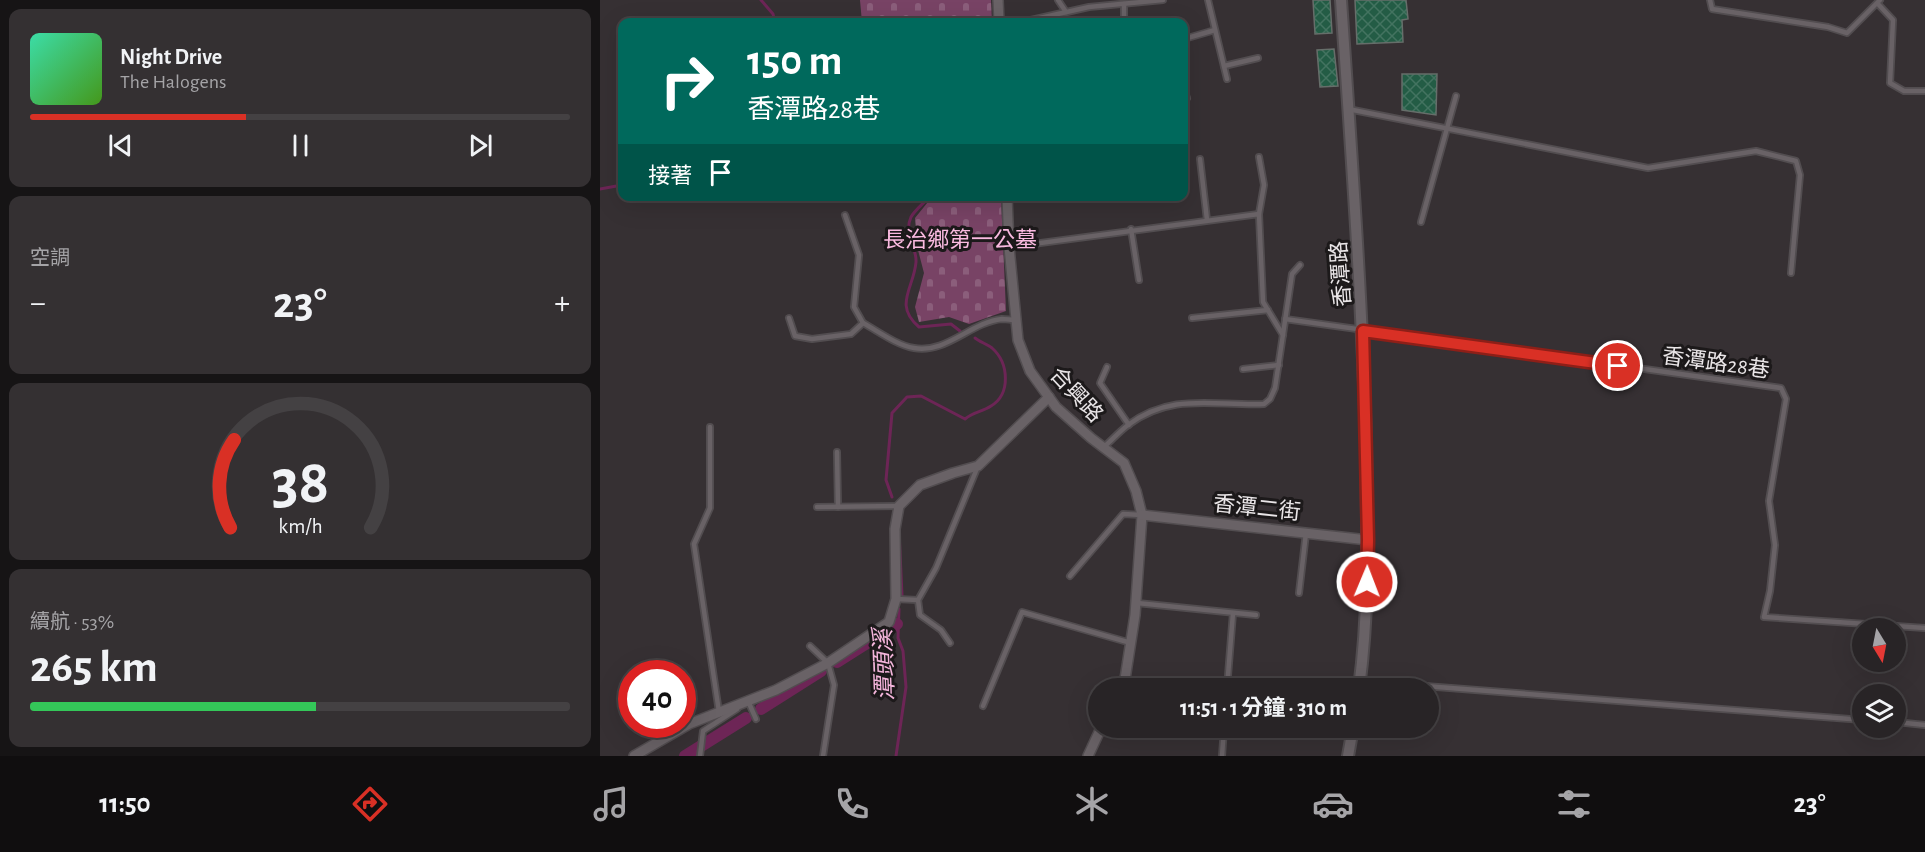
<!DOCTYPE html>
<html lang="zh-TW">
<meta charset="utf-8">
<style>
body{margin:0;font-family:"Alegreya Sans","Noto Sans TC",sans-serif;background:#343032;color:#f1f3f6;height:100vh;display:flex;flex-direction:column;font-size:22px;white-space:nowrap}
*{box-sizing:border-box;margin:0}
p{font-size:20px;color:#a5a4a7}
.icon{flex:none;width:33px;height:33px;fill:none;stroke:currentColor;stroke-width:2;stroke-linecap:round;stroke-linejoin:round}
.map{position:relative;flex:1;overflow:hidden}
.drawer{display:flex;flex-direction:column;gap:9px;padding:9px;background:#161415;width:600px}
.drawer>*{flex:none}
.top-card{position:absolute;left:18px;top:18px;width:570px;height:183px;border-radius:12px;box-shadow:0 6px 24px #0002,0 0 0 2px #444143;background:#00695c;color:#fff;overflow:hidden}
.needle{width:39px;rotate:170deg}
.fabs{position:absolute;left:1252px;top:618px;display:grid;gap:12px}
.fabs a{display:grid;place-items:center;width:54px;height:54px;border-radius:50%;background:#282426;box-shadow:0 6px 24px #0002,0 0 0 2px #444143;font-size:30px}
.speed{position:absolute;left:18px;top:660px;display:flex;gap:12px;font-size:30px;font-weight:700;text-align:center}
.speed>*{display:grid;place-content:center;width:78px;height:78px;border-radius:50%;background:#282426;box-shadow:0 6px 24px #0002,0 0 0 2px #444143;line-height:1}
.speed .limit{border:9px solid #d22;background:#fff;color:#111}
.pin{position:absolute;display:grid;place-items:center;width:51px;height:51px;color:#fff;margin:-26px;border:3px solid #fff;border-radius:50%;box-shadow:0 2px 6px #0007}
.me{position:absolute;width:66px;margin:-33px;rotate:1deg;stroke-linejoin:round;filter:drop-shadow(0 0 4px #0008)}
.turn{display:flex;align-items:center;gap:21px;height:126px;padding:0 30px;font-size:27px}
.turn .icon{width:78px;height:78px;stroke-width:2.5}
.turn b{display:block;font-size:42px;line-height:51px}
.then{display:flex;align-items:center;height:57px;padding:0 30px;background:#0003;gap:12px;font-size:22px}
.big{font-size:45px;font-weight:700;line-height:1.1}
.drawer .card{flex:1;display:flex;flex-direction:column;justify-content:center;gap:9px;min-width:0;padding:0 21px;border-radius:12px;background:#343032}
.drawer .dial{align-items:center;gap:0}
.dial svg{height:156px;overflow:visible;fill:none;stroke:#444143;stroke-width:7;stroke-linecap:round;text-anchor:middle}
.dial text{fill:#f1f3f6;stroke:none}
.song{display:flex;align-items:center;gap:18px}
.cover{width:72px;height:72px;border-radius:9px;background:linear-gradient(135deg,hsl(160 70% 55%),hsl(100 70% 35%))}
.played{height:6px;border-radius:3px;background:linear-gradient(90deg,#d93025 40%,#444143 40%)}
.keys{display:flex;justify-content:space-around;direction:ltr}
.heat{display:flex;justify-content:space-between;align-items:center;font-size:33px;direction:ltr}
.charge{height:9px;border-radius:4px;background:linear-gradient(90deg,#34c759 53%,#444143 0)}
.trip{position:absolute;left:488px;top:678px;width:351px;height:60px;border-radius:30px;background:#282426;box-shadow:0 6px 24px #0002,0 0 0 2px #444143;font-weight:700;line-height:60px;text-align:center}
.dock{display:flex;height:96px;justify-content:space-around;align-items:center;background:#100e0f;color:#a5a4a7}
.dock .icon{width:42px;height:42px}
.dock .active{color:#d93025}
.dock b{font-size:27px;color:#f1f3f6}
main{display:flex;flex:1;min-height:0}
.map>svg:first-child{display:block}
.cemetery{fill:url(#cemetery-stones)}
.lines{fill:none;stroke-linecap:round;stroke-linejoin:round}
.stream{stroke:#6d2556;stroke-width:3}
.canal{stroke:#6d2556;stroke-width:12}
.building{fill:url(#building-cross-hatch);stroke:#666e6a;stroke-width:1.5}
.service-casing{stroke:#524d50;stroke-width:8}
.minor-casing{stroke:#524d50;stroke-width:12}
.tertiary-casing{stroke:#524d50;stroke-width:14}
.service{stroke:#696266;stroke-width:4.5}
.minor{stroke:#696266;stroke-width:9}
.tertiary{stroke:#696266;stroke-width:10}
.route-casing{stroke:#8d1f18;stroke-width:15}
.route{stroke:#d93025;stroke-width:10}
.labels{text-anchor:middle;stroke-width:6;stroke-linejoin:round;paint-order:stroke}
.park-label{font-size:22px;fill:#fabae0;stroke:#1c191a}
.street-label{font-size:22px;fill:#e9e5e7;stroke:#1c191a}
.water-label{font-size:24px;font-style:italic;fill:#f4b5db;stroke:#1c191a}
</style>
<main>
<section class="drawer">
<div class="card">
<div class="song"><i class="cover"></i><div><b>Night Drive</b><p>The Halogens</p></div></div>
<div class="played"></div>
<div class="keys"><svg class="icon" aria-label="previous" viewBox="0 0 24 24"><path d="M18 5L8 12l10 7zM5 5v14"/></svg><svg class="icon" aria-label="pause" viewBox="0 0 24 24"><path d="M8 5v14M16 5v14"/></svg><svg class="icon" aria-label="next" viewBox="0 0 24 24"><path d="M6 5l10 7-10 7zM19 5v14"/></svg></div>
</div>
<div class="card"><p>空調</p>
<div class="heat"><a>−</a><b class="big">23°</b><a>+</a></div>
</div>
<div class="card dial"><svg viewBox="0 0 100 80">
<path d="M14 69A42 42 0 1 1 86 69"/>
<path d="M14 69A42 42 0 0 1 16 24" stroke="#d93025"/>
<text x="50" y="56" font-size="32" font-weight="700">38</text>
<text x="50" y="72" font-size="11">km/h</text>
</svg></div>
<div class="card"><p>續航 · 53%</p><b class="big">265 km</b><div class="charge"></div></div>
</section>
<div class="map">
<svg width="1325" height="756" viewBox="0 0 1325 756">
<defs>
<pattern id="cemetery-stones" width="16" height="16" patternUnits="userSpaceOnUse" patternTransform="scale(1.5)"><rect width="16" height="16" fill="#784365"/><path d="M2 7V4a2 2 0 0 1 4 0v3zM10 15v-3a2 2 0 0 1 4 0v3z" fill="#8b5e7b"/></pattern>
<pattern id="building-cross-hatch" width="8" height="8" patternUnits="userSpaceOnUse" patternTransform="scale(1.5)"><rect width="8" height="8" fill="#235c45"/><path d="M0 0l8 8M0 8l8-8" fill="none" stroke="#437360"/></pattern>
</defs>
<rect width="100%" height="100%" fill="#363033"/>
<g class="cemetery">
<polygon points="260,0 391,0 392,22 262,22"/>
<polygon points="332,197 401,197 406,311 369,324 349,317 319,322 315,307 324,273 318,250 315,218"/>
</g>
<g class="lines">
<g class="stream">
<polyline points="161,0 173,14 175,22"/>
<polyline points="0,189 22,185"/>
<path d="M330,196C324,203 315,210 311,217C303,235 317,246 316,262C314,288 293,305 319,327L351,324L360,331"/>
<path d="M292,497L286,480L292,413L307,397L321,396L365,419C373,412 382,412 391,406C411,394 409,363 392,348C387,344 380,342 375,338"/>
<polyline points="299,531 302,595"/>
<polyline points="296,756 306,687 303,651 298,638 299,609"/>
</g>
<g class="canal">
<polyline points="237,662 297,624"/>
<polyline points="161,709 221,671"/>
<polyline points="85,756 146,718"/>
</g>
</g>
<g class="building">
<polygon points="713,0 730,0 732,33 715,34"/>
<polygon points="755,0 806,0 808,19 802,20 803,42 757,44"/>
<polygon points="734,49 738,86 720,87 717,50"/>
<polygon points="802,74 837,74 836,115 802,110"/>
</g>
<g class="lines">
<g class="service-casing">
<g id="service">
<polyline points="458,0 466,12"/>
<polyline points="608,0 627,79"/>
<polyline points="1110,0 1112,9 1228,27 1247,33 1280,0"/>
<polyline points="524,4 524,22"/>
<polyline points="1278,4 1293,20 1290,83 1304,91 1325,91"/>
<polyline points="422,22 489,7 563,0"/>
<polyline points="584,39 615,30"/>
<polyline points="624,66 658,58"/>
<polyline points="584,89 587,98 584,99"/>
<polyline points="748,109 1048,168 1156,151 1196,161 1200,175 1191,273"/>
<polyline points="659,157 664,185 659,214"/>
<polyline points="600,159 607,220"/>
<polyline points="821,222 856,96"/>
<polyline points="531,229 539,280"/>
<polyline points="410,247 659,214 663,302 683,335"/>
<polyline points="189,318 195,336 212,339 251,334 263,323 254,307 259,255 245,215"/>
<polyline points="592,318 668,310"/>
<polyline points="685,319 1181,388 1186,399 1169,501 1175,545 1170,591 1164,617 1325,628"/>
<path d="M263,323C278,331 296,345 314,348C346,354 371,322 402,319C406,319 412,320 416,320"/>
<polyline points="507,367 500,383 529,425"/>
<polyline points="643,369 679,365"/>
<polyline points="110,427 110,508 94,544 119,712"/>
<path d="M504,447C512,440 520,431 528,425C572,392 614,406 664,404L670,399L675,388L692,274L700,265"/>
<polyline points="237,452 238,507"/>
<polyline points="217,507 299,506"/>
<polyline points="470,576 523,514 542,515"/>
<polyline points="699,593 706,533"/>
<polyline points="296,599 318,600"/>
<polyline points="537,603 656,615"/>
<polyline points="350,643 341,630 320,615 318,600 336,568 378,466"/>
<polyline points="210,646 228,663 234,685 223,756"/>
<polyline points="760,681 1263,720"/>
<polyline points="627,688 633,613"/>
<polyline points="146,702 148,701 156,719"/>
<polyline points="383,706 422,612 531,643"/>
<polyline points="1296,722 1325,725"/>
<polyline points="705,728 752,736"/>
<polyline points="100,756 103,731 137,709"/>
<polyline points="622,756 624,728"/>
</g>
</g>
<g class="minor-casing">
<g id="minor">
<polyline points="398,0 399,22"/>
<polyline points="407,196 409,247 418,340 430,371 456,407 491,438 524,463 536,491 542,515 535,615 525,679 521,688"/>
<polyline points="542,515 768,540"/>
<polyline points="34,756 89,724 176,690 228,663 289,622 296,599 295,529 299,506 320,485 353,473 378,466 449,397"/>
<polyline points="488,756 501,728"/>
</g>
</g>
<g class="tertiary-casing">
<g id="tertiary">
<path d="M741,0C751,148 762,296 766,444C767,526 770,607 759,688"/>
<polyline points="748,756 753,728"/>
</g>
</g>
<use href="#service" class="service"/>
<use href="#minor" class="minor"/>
<use href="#tertiary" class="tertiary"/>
</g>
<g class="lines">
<g class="route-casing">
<polyline id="route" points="767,582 768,540 763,331 1018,366"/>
</g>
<use href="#route" class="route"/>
</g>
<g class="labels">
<g class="park-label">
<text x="360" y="247">長治鄉第一公墓</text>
</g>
<g class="street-label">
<text transform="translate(740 274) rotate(-94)" y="8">香潭路</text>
<text transform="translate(1116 362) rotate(8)" y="8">香潭路28巷</text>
<text transform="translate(477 394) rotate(47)" y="8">合興路</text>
<text transform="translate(657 507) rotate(6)" y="8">香潭二街</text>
</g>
<g class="water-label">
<text transform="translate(284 665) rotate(-92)" y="8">潭頭溪</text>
</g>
</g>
</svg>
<div class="fabs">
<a><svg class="needle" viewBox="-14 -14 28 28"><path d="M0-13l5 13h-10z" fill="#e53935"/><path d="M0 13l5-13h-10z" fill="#a5a4a7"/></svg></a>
<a><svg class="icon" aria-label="layers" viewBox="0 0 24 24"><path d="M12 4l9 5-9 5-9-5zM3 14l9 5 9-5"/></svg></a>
</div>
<div class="speed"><div class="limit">40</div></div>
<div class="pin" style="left:1018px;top:366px;background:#d93025"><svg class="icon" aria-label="arrive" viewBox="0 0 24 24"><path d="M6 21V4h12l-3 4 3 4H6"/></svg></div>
<svg class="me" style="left:767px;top:582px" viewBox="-20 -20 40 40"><circle r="17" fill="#d93025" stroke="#fff" stroke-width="3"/><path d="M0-11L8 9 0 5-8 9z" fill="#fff"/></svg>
<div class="trip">11:51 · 1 分鐘 · 310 m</div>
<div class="top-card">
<div class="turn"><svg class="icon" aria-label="right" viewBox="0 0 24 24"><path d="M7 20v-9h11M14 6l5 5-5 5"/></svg><div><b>150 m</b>香潭路28巷</div></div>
<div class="then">接著<svg class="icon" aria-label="arrive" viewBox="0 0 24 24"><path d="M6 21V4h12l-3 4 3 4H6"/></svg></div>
</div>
</div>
</main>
<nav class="dock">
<b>11:50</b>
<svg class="icon active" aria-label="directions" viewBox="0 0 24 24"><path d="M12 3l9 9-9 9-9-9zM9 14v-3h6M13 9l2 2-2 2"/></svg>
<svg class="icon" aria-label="music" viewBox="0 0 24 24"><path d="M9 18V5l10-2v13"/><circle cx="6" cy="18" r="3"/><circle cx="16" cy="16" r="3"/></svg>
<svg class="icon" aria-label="phone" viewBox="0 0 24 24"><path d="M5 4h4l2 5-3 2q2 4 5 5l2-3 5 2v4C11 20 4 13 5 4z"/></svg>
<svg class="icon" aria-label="climate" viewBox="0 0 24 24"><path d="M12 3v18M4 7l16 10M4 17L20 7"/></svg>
<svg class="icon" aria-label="car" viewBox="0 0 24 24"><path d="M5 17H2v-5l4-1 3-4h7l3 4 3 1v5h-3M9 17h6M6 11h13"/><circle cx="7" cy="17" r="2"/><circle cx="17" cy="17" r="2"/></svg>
<svg class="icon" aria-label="filters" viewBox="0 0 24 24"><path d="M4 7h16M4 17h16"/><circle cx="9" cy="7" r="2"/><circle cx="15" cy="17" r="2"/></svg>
<b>23°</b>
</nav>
